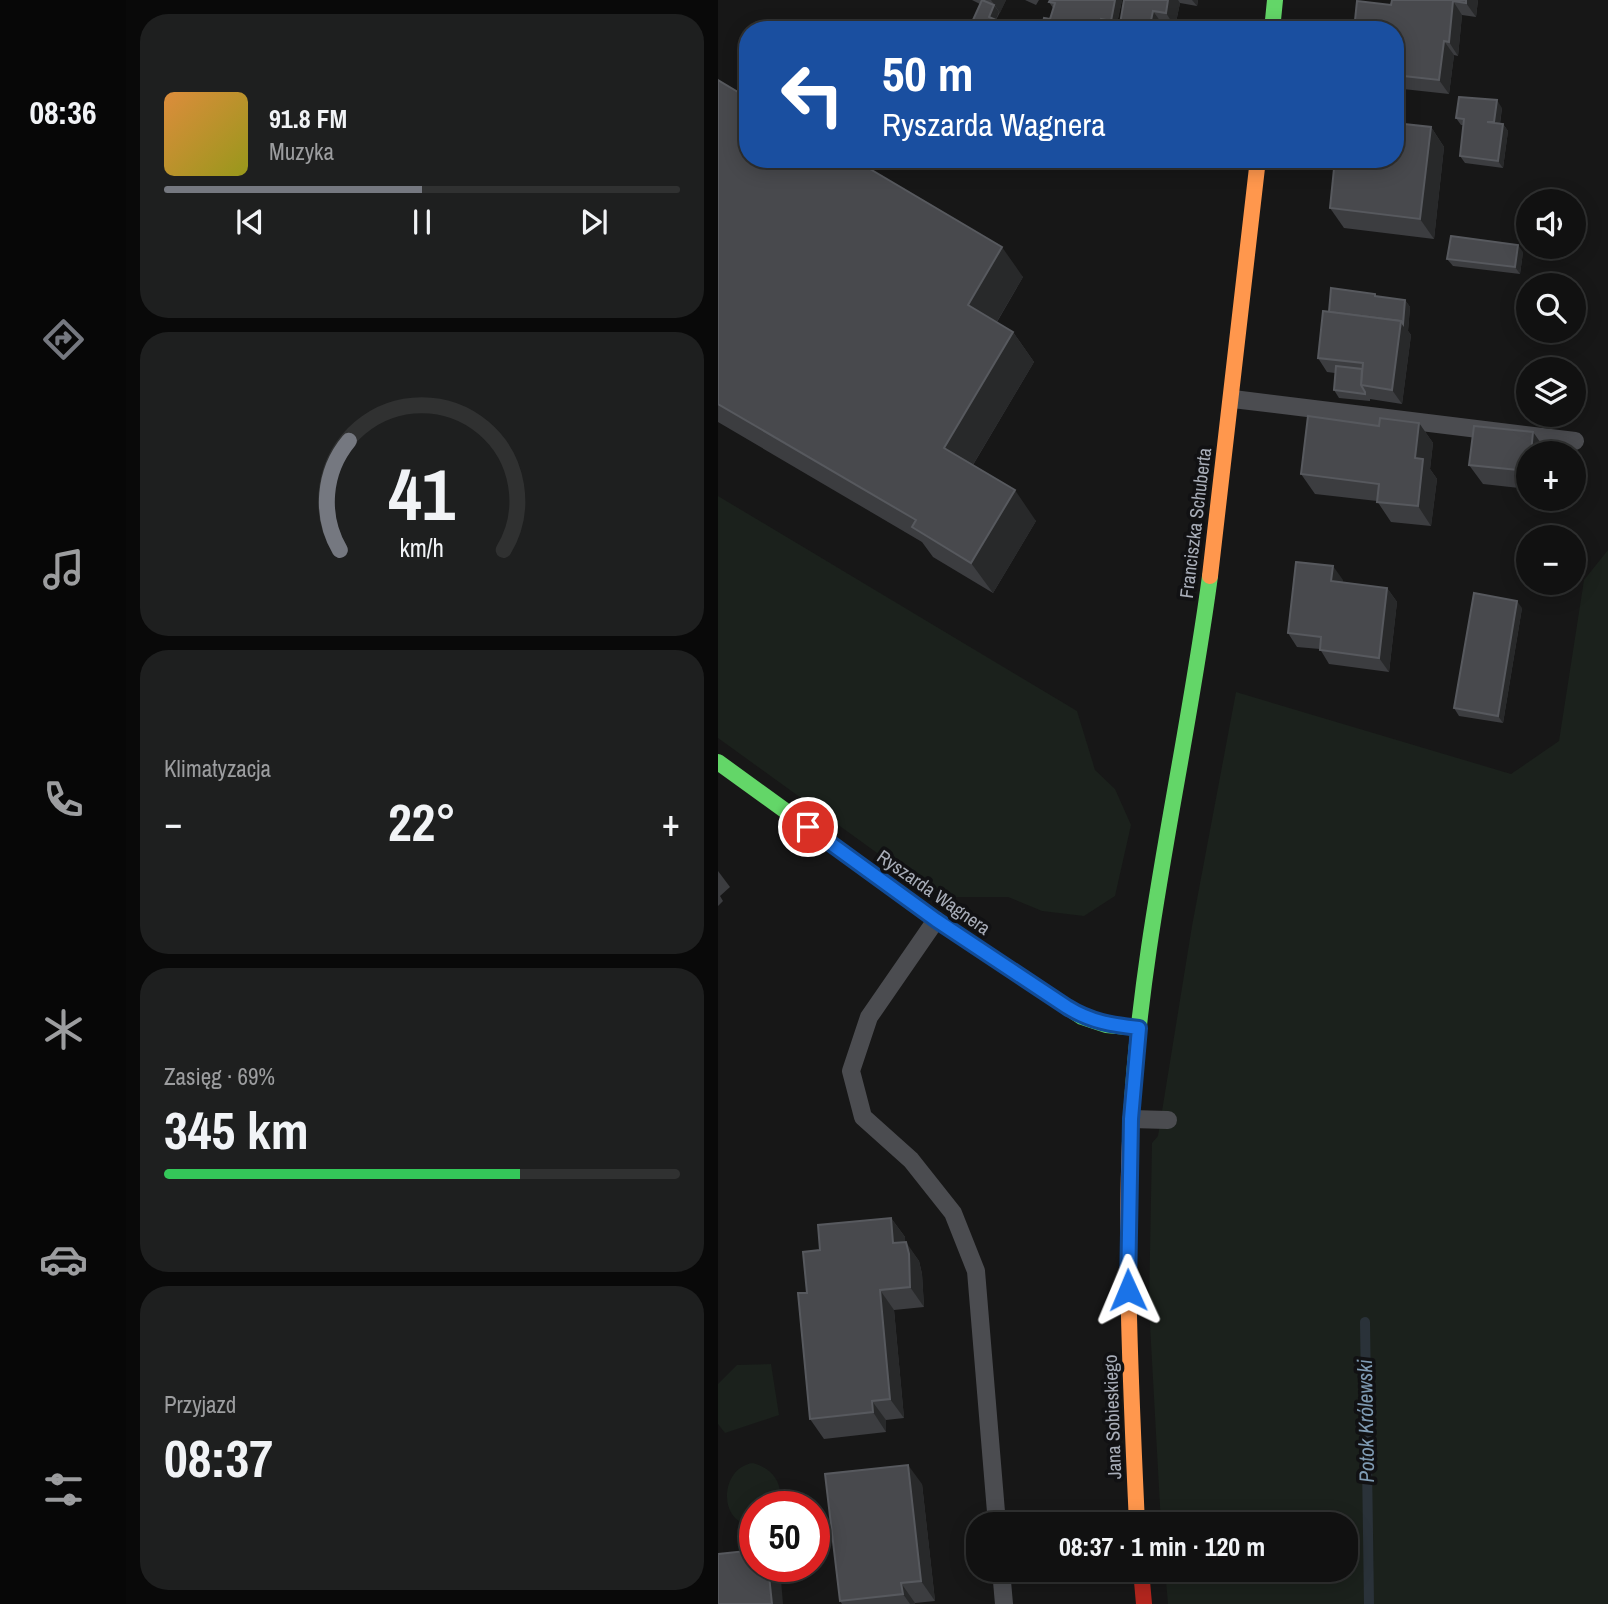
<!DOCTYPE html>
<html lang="pl">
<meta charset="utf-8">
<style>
body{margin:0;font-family:"Archivo Narrow",sans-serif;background:#1e1f1f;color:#f1f3f6;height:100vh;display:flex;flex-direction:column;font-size:26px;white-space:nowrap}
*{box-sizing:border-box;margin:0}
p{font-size:23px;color:#9c9d9f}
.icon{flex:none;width:38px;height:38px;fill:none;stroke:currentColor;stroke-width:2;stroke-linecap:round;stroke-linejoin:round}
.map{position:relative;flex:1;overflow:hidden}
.details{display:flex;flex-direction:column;gap:14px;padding:14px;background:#090909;width:592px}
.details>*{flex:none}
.banner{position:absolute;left:21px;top:21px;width:665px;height:147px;border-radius:28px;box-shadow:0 4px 18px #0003,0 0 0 2px #303131;background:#1a4fa0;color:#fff;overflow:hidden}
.fabs{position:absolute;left:798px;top:189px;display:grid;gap:14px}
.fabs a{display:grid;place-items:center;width:70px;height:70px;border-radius:50%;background:#111;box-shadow:0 4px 18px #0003,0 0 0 2px #303131;font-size:35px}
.speed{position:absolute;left:21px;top:1491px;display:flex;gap:14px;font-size:35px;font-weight:700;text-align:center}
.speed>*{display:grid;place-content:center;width:91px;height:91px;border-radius:50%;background:#111;box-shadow:0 4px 18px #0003,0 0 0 2px #303131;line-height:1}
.speed .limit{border:10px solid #d22;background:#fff;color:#111}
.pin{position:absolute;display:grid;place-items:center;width:60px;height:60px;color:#fff;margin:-30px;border:4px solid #fff;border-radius:50%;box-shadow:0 2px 7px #0007}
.me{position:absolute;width:77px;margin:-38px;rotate:359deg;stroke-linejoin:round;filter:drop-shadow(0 0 5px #0008)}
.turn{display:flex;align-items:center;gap:24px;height:147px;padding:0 28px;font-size:32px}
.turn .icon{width:91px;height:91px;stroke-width:2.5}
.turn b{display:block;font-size:49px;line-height:60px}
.big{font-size:52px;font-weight:700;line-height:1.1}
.details .card{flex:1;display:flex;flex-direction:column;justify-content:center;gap:10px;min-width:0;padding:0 24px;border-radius:28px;background:#1e1f1f}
.details .dial{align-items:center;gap:0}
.dial svg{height:182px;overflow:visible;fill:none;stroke:#303131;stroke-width:7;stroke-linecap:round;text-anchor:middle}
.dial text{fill:#f1f3f6;stroke:none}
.song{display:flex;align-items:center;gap:21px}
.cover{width:84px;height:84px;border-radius:10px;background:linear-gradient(135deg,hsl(30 70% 55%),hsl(60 70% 35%))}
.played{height:7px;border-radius:4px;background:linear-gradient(90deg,#757880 50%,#303131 50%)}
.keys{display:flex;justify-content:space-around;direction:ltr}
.heat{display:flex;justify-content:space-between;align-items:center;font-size:38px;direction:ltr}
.charge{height:10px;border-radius:5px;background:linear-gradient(90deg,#34c759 69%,#303131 0)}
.trip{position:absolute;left:248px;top:1512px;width:392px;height:70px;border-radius:28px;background:#111;box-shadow:0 4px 18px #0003,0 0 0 2px #303131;font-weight:700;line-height:70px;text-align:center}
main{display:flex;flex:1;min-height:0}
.dock{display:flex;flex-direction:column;width:126px;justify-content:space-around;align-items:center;background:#070707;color:#9c9d9f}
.dock .icon{width:49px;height:49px}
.dock .on{color:#757880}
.dock b{font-size:32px;color:#f1f3f6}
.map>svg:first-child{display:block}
.green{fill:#1b211c}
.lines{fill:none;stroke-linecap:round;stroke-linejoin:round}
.stream{stroke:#2a3239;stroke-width:10}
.lane{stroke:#4b4c50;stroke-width:18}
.fast{stroke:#63d668;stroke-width:16}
.slow{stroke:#ff974d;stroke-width:16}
.jam{stroke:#b3261e;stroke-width:16}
.wall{fill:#3c3d40}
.shaded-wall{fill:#28292a}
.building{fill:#48494d;stroke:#57595e;stroke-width:2}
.route-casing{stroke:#114b97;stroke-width:18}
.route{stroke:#1a73e8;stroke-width:12}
.labels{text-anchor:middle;stroke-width:7;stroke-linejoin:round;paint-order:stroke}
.street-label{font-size:19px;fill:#a8adb8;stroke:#111113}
.water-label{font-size:21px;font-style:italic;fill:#7f9bb3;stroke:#111113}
</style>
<main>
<nav class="dock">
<b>08:36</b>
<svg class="icon on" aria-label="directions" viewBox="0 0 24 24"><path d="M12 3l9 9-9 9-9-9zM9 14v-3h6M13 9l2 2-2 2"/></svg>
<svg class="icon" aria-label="music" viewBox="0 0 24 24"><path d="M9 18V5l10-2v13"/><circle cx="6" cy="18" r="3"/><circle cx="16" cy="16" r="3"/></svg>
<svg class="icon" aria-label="phone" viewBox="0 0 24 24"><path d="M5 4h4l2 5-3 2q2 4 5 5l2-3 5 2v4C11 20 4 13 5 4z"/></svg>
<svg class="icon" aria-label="climate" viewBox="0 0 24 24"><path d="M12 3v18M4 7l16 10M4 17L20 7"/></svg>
<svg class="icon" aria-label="car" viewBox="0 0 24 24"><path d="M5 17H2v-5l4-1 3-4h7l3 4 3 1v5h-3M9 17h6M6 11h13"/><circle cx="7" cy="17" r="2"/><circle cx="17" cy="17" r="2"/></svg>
<svg class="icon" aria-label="filters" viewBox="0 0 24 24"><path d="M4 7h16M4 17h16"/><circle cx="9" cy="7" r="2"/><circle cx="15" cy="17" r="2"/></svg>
</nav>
<section class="details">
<div class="card">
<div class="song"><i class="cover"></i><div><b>91.8 FM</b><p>Muzyka</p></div></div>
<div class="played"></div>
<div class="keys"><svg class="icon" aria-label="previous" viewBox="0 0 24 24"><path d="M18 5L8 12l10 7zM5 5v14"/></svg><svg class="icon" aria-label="pause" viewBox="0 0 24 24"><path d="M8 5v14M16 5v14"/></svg><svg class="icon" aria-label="next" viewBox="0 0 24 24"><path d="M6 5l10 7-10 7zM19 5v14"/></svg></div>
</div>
<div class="card dial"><svg viewBox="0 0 100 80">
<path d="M14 69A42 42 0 1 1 86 69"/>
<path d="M14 69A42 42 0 0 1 18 21" stroke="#757880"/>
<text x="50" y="56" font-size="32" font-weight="700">41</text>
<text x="50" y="72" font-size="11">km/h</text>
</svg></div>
<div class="card"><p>Klimatyzacja</p>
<div class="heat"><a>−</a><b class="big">22°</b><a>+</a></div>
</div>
<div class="card"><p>Zasięg · 69%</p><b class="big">345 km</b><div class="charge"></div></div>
<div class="card"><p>Przyjazd</p><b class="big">08:37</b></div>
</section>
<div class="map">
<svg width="891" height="1604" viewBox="0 0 891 1604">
<rect width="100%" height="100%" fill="#171717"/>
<g class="green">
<polygon points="0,496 359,711 377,770 397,789 413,825 397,896 366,916 324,911 290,897 236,897 213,892 0,738"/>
<polygon points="890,550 890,1604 450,1604 447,1570 628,1570 628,1524 443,1524 431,1307 434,1143 440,1136 474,926 518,692 793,774 841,741 866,580"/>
<polygon points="53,1364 61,1415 7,1433 0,1424 0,1384 19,1365"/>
<path d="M35,1463C56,1469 67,1485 60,1507H37V1525C0,1527 0,1468 35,1463Z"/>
</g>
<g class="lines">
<polyline class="stream" points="647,1322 651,1604"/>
<g class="lane">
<polyline points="515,399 857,441"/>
<polyline points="218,920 151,1017 133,1071 145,1117 193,1160 235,1213 258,1271 279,1524"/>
<polyline points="413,1119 450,1120"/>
<polyline points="283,1570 286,1604"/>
</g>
<g class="fast">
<polyline points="554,30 557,0"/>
<polyline points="0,762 218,920 364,1017 388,1025 421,1028"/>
<path d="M413,1119C423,936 468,757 492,576"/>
</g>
<g class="slow">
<polyline points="492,576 540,159"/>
<path d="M413,1119C406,1254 413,1389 419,1524"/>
</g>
<polyline class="jam" points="423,1570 426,1604"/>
</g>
<g class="wall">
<polygon points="254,0 288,0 278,20 285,23 289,30 232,30 255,20 262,4"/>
<polygon points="307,0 321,0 318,5"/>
<polygon points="332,0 404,0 398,28 388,26 387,30 323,30 332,19 335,8 331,2"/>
<polygon points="406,0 480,0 479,6 462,3 457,27 445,25 444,30 401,30"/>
<polygon points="674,0 760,0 758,17 744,15 740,56 736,55 731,94 685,89 677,80 677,30 673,5"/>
<polygon points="0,80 305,277 279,322 295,332 316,362 255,465 318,521 275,593 215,557 204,542 0,422"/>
<polygon points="784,108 782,124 785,124 790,131 785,168 747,163 742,156 745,125 743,125 738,118"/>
<polygon points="713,127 726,147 716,239 626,228 612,208"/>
<polygon points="805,252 802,274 735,266 729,259"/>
<polygon points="659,296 687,300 692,307 690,331 693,335 684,404 652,399 652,401 621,398 616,390 617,373 609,372 600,358 611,312"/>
<polygon points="701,423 715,443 712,469 719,479 713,526 673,522 659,501 597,494 583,474 661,426"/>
<polygon points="815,432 829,452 810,453 810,489 765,484 751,465"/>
<polygon points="625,580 624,582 669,588 679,602 671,672 611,664 602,649 579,647 570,633"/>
<polygon points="804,608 785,723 741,716 736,708"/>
<polygon points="0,871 12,887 2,896 5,901 0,906"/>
<polygon points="173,1218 187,1237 187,1242 201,1261 204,1274 206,1307 176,1310 186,1418 168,1420 168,1432 106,1439 92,1419 89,1293 102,1250"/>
<polygon points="204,1484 217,1601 197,1603 197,1604 124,1604 122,1601"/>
</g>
<g class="shaded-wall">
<polygon points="273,0 288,0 282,13"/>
<polygon points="397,0 404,0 398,28 393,21"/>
<polygon points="450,0 460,0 462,3 457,27 448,13"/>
<polygon points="474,0 480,0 479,6"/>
<polygon points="748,0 760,0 758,17 748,3"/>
<polygon points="735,1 744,15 740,56 731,42"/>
<polygon points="276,5 281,12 276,24 271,17"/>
<polygon points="435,11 445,25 444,30 431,30"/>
<polygon points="383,19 388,26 387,30 383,30 381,27"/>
<polygon points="285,23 289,30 282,30"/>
<polygon points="726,41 736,55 731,94 721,80"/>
<polygon points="779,100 784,108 781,129 776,122"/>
<polygon points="785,124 790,131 785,168 780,161"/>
<polygon points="713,127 726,147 716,239 702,219"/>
<polygon points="800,245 805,252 802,274 797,267"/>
<polygon points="284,247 305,277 271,335 250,305"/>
<polygon points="687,300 692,307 690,331 693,335 684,404 674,390 683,321"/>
<polygon points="295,332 316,362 247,478 226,448"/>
<polygon points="701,423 715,443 712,469 719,479 713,526 700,506 697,458"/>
<polygon points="815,432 829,452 829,453 813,453"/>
<polygon points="297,490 318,521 275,593 253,563"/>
<polygon points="615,566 625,580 623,595 613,581"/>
<polygon points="669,588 679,602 671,672 661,658"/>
<polygon points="799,601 804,608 785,723 780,716"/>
<polygon points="173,1218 187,1237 189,1263 175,1243"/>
<polygon points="188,1242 201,1261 204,1274 206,1307 192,1287"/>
<polygon points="162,1290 176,1310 186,1418 172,1399"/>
<polygon points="154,1401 168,1420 168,1432 155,1412"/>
<polygon points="190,1465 204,1484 217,1601 203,1581"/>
<polygon points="50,1566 60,1566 62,1568 65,1604 54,1604"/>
<polygon points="183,1583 197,1603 197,1604 192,1604 185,1594"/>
</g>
<g class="building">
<polygon points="264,0 276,5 271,17 285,23 282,30 232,30 236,21 255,20"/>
<polygon points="332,0 397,0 393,21 383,19 381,27 384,28 383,30 323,30 326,18 332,19 337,3 331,2"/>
<polygon points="406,0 450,0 448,13 435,11 431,30 401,30"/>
<polygon points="674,0 748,0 748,3 735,1 731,42 726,41 721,80 677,75 677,30 636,30 639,1 673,5"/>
<polygon points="0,80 30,98 30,159 135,159 284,247 250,305 295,332 226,448 297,490 253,563 194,527 198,520 0,404"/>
<polygon points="741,97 779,100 776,122 769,122 785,124 780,161 742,156 746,119 738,118"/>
<polygon points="677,123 713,127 702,219 612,208 617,159 677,159"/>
<polygon points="733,236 800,245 797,267 729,259"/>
<polygon points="613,288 657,294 657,296 687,300 685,324 683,321 611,312"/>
<polygon points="605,311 683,321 674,390 643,385 645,363 600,358"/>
<polygon points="618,366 644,369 643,385 647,392 647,394 616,390"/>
<polygon points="590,416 661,426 662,418 701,423 697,458 705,459 700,506 659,502 661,484 583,474"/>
<polygon points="756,426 815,432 813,453 810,453 810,471 751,465"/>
<polygon points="578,562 615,566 613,581 669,588 661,658 602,650 603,637 570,633"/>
<polygon points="756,593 799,601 780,716 736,708"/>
<polygon points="173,1218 175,1243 188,1242 191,1254 192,1287 162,1290 172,1399 154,1401 155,1412 92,1419 80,1293 89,1293 85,1252 102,1250 100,1225"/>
<polygon points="190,1465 203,1581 183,1583 185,1594 122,1601 107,1474"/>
<polygon points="37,1550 37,1566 50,1566 54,1604 0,1604 0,1554"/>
</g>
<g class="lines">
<g class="route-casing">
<path id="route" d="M90,827L218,920L349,1007C373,1022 394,1025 421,1028L413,1119L410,1290"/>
</g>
<use href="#route" class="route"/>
</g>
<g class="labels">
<g class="street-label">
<text transform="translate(477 523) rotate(-83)" y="7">Franciszka Schuberta</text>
<text transform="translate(216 892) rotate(35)" y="7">Ryszarda Wagnera</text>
<text transform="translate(394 1417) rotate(-92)" y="7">Jana Sobieskiego</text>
</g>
<g class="water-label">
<text transform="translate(648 1421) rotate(-91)" y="7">Potok Królewski</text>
</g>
</g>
</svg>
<div class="fabs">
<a><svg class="icon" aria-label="sound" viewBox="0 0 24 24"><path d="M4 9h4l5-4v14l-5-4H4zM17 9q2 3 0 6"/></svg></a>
<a><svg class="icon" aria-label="search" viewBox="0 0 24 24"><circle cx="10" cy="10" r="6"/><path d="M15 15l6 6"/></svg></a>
<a><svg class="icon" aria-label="layers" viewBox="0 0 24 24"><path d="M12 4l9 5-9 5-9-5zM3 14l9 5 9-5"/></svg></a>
<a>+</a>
<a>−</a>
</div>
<div class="speed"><div class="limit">50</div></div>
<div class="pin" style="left:90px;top:827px;background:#d93025"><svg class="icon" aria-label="arrive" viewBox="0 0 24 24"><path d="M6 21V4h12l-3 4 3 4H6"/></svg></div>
<svg class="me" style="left:410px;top:1290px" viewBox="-20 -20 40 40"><path d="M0-17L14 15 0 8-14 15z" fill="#1a73e8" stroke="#fff" stroke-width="4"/></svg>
<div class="trip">08:37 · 1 min · 120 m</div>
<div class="banner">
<div class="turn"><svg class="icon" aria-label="left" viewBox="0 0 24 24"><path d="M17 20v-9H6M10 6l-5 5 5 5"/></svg><div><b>50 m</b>Ryszarda Wagnera</div></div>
</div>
</div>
</main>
